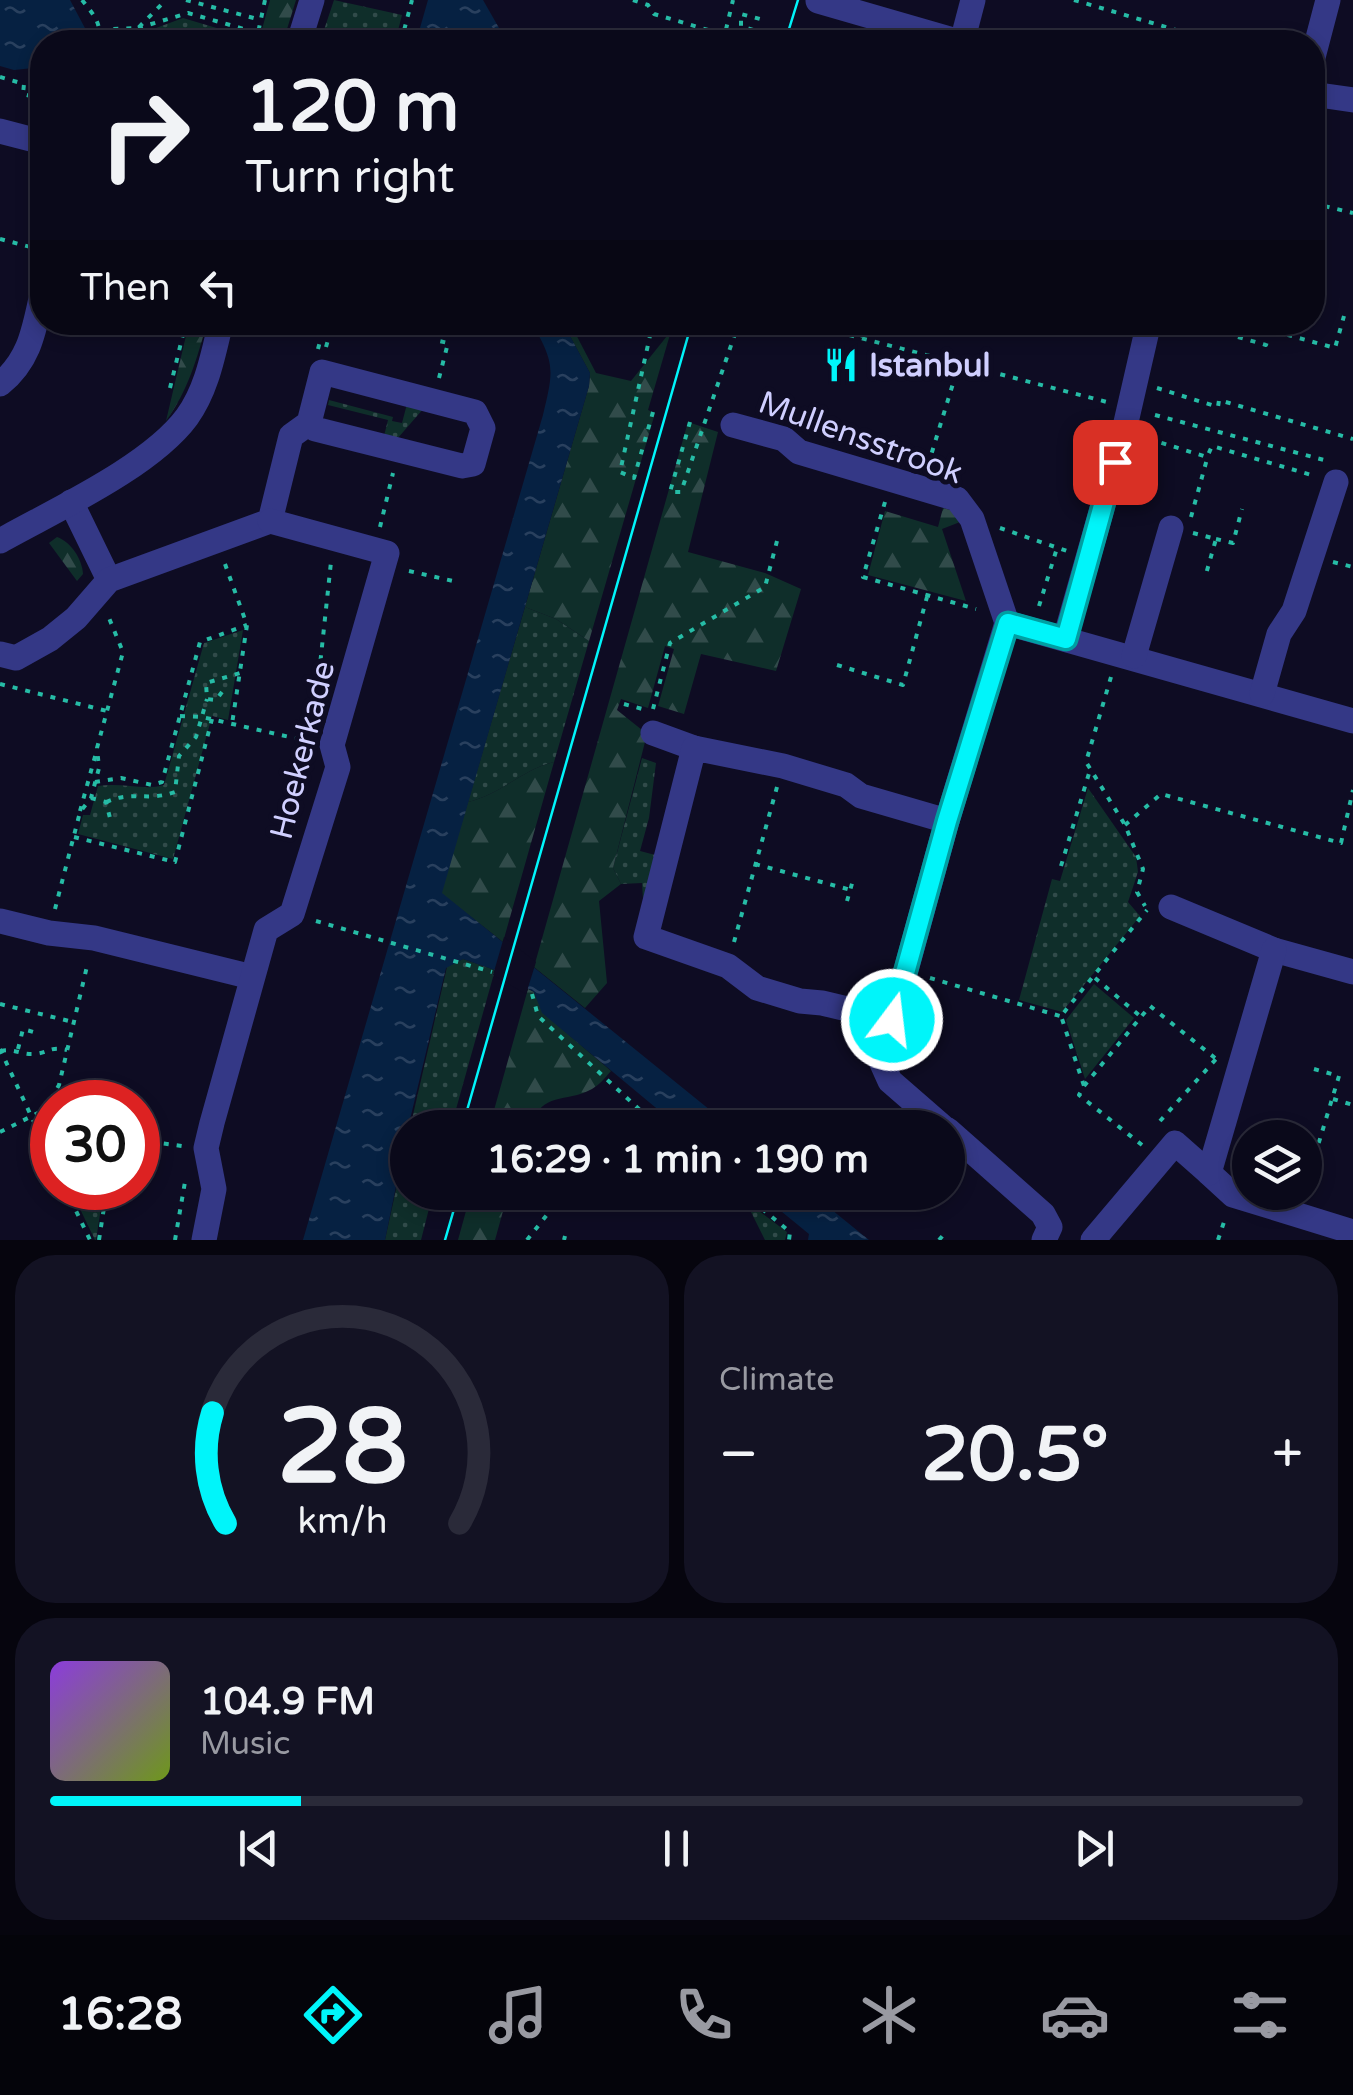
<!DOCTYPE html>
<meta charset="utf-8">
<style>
body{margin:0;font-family:"Varela Round",sans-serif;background:#131223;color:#f1f3f6;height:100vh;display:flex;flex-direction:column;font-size:38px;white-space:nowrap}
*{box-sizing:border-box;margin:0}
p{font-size:32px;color:#999aa2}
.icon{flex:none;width:55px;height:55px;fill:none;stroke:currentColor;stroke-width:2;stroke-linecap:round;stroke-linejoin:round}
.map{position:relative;height:1240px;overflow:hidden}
.panel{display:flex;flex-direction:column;gap:15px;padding:15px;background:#06050e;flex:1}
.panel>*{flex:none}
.banner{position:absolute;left:30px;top:30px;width:1295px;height:305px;border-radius:40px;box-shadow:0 5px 15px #0003,0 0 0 2px #2a2a39;background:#0a091a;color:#f1f3f6;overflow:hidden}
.buttons{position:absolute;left:1232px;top:1120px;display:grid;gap:20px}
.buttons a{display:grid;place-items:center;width:90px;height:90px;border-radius:50%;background:#0a091a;box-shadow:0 5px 15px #0003,0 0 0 2px #2a2a39;font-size:50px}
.speed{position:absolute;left:30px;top:1080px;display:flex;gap:20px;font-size:50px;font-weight:700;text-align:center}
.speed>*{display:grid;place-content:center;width:130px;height:130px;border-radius:50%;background:#0a091a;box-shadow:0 5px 15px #0003,0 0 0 2px #2a2a39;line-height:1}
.speed .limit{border:15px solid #d22;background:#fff;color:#111}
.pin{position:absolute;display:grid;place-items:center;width:85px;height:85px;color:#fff;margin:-42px;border-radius:20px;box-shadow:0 5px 15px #0006}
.me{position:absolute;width:110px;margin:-55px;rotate:15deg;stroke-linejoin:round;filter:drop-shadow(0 0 8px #0008)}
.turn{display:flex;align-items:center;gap:35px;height:210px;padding:0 50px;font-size:45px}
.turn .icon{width:130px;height:130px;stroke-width:2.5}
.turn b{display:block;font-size:70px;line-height:85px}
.then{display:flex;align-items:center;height:95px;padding:0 50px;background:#0003;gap:20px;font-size:38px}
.big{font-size:75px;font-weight:800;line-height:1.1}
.panel .card{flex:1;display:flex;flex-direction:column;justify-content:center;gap:15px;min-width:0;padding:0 35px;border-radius:40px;background:#131223}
.panel .dial{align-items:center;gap:0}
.dial svg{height:260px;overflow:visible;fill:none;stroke:#2a2a39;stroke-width:7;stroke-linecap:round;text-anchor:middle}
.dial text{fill:#f1f3f6;stroke:none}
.song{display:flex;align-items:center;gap:30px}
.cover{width:120px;height:120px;border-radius:15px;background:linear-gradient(135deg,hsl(270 70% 55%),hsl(80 70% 35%))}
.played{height:10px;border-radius:5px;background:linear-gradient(90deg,#00f5fa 20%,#2a2a39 20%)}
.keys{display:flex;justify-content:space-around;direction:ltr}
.heat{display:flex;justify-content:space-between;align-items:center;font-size:55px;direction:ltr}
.panel .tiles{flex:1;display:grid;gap:15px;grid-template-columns:1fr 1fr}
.card:last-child{grid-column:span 2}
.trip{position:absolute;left:390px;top:1110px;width:575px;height:100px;border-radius:50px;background:#0a091a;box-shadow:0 5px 15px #0003,0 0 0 2px #2a2a39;font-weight:800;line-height:100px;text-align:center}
.tabs{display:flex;height:160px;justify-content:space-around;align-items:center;background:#04040a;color:#999aa2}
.tabs .icon{width:70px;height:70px}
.tabs .active{color:#00f5fa}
.tabs b{font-size:45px;color:#f1f3f6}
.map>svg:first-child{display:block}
.green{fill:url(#green-dots)}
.forest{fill:url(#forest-firs)}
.water{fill:url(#water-ripples)}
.pier{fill:#0e0c23}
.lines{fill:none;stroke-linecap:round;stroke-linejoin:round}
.path{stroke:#26bca6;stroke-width:4;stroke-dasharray:5 8;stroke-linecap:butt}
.minor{stroke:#343886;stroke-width:25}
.tram{stroke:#00f5fa;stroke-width:2.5}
.route-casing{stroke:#009fa2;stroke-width:25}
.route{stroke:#00f5fa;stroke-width:18}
.labels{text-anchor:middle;stroke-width:10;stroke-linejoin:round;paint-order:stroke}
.poi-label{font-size:32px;font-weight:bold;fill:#d0cfff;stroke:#0e0c23;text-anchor:start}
.street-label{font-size:32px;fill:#d0cfff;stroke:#0e0c23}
</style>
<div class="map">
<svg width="1353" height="1240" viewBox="0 0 1353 1240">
<defs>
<pattern id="green-dots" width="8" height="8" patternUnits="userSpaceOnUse" patternTransform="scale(2.5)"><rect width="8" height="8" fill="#0f2e2a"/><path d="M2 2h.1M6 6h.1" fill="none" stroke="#314b4a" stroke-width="1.8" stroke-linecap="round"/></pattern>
<pattern id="forest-firs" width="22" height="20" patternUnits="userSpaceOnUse" patternTransform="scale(2.5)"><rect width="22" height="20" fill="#0f2e2a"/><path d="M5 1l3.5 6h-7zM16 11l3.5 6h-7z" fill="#314b4a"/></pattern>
<pattern id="water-ripples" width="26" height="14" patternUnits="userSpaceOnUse" patternTransform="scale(2.5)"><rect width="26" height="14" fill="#062142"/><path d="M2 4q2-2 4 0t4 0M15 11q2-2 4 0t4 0" fill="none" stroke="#29405e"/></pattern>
</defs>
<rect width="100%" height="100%" fill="#0e0c23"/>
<g class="green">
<polygon points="334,0 402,15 395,42 320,42"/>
<polygon points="183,18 257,40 260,42 213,42 195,37 178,42 145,39 148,31"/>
<polygon points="329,400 393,417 392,421 402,423 407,404 424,408 397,439 384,436 388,420 328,405"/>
<path d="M525,607L556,619L589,641L554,762C523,769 500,795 468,802Z"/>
<path d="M243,630L228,720L212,716L173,859L78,834L83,815H90L98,786C122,782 144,791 164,785L204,643Z"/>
<polygon points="642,758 656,763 649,818 640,851 659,856 643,899 642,883 621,884 613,868"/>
<polygon points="1088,788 1136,857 1138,872 1128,902 1140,916 1062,1012 1019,1000 1052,879 1060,881"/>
<polygon points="463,959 495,970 451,1127 410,1128 447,967"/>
<polygon points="1094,984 1134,1018 1085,1079 1066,1020"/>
<polygon points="407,1139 408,1192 433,1193 421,1240 385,1240"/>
<polygon points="70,1188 104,1188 96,1240 95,1240"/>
<polygon points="709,1193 735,1193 787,1232 785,1240 765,1240 748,1206"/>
</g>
<g class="forest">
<polygon points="270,0 296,0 283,42 272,42 261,33"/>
<path d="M189,323H207C197,358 188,391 166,421Z"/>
<polygon points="563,323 570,323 596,373 631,381 671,331 648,410 655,413 589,641 556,619 525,607 589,386 590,373"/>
<polygon points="688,422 718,432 688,552 765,573 801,589 776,671 701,654 684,714 658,706 674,649 665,646 648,708 621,699 617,710 647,734 613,868 621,884 599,901 607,983 585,1008 534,967"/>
<polygon points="943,508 954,511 960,522 942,529 966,601 868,575 885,511 938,527"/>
<path d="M57,537C71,542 82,559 83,574L77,581L49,543Z"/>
<path d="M554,762L503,942L441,893L468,802C500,795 523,769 554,762Z"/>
<path d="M528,989L534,992L543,1013L611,1071C605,1078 599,1085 592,1089C564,1104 543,1090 530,1127L489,1128Z"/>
<polygon points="471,1193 508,1193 495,1240 458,1240"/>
</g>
<g class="water">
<polygon points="0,0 70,0 87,32 93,35 90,42 42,42 42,67 14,70 0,66"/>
<polygon points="428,0 483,0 507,42 416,42"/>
<path d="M532,323H563L590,373L589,386L442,893L731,1127H679L542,1013L534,992L495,970L463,959L446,968L408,1128L385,1240H303L543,415C554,369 555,364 532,323Z"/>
<polygon points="759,1193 811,1193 869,1240 808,1240 809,1234"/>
</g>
<polygon class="pier" points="504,937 536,962 526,994 493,975"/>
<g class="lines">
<g class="path">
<path d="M82,0C93,14 103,24 98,42"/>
<polyline points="186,0 261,20"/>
<polyline points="265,0 258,33 269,42"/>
<polyline points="633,0 648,5 654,14 725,35"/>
<polyline points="1074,0 1217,42"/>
<polyline points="138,28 188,13 258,33"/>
<polyline points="803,32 821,36 818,42"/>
<polyline points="101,33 113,29 138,28 166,0"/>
<polyline points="401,42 412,0"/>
<polyline points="723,42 733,0"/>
<polyline points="748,42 753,30 741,26 741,14 760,19"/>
<polyline points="0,77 24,84 23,94 42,99"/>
<polyline points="1312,203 1353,213"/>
<polyline points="0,239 42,250"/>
<polyline points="799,322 1107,402"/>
<polyline points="1271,322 1270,330 1335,348 1344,316"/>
<polyline points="860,337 865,322"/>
<polyline points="1238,337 1266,345 1270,330"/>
<polyline points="326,347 333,322"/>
<polyline points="318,349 325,322"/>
<polyline points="439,378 448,343 439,341 444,322"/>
<polyline points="170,388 186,322"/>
<polyline points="1157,388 1218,407 1219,400 1353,439"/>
<polyline points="653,412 634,478 620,472 653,322"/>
<polyline points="1155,415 1324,460"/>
<polyline points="690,422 670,492 681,492 739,322"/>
<polyline points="1149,439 1207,457 1212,446 1315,476"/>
<polyline points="928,465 959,364"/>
<polyline points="885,502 863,577 976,609"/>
<polyline points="1191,517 1207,459"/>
<polyline points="380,527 393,473"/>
<polyline points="1000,528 1067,551"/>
<polyline points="1193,533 1216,539 1206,574"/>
<polyline points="1216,539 1233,543 1242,509"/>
<polyline points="1333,562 1353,567"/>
<polyline points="225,564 247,625 232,724"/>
<polyline points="409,571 453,581"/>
<polyline points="1039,606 1057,548"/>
<polyline points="837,665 903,685 927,597"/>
<polyline points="1111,677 1086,762 1125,825 1143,869 1137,892 1145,906"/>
<polyline points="0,684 107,711"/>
<polyline points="222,692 216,700 207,699 206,683 240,673"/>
<polyline points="624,704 646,710"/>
<polyline points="653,709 670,643 765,587 777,541"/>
<polyline points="315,712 331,562"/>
<polyline points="180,716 202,717 307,741"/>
<polyline points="95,782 121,778 152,785 162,782 200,642 247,625"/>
<polyline points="91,798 106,802 111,822"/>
<path d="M106,802C134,790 147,802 175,792L179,756L196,737L207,699"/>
<polyline points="80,811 96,753"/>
<polyline points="1125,825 1161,794 1341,843 1353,790"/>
<polyline points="74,837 175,862 212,719"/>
<polyline points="755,864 851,890"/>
<polyline points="1061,866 1090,770"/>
<polyline points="847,901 853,880"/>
<polyline points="55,909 80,812 91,798 99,768 97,748 123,652 109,618"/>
<polyline points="316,921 492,972"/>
<polyline points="734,942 777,787"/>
<polyline points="930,978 1060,1016"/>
<polyline points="1095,978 1140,1016"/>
<polyline points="532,994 538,1016 641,1111 626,1128"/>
<polyline points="0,1004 73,1022"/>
<polyline points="0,1049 52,1161"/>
<polyline points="18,1049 23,1029 37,1033"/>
<path d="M1,1051C13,1048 22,1055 34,1054C49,1053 49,1046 67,1050"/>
<polyline points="1314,1069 1339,1076 1316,1152"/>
<polyline points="1084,1086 1150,1006 1215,1058"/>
<polyline points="1333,1099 1353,1105"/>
<polyline points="641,1111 662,1128"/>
<polyline points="1160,1121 1217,1058"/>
<polyline points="0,1132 40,1112 45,1121"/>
<path d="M52,1137C43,1117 48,1104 59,1085L88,962"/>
<polyline points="138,1140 182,1146"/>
<polyline points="1142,1145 1079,1095 1084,1086 1061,1016 1147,910"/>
<polyline points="65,1188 90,1240"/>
<polyline points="742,1192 790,1232 789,1240"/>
<polyline points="99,1240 107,1188"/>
<polyline points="175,1240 186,1176"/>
<polyline points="527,1240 565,1192"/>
<polyline points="564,1240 565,1236"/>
<polyline points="939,1240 944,1234"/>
<polyline points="1218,1240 1225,1219"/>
</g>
<g class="minor">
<polyline points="818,1 960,42"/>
<polyline points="299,42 312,0"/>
<polyline points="962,42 973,0"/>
<polyline points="1312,61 1328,0"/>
<polyline points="1312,94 1353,100"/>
<polyline points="0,131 42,142"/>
<path d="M0,384C30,360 34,330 42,294"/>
<polyline points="733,425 784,439 799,452 957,499 972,519 1007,623"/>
<polyline points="71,502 109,580"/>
<path d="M0,541C55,510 150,467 187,417C207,389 213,355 221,322"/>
<polyline points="1007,623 1353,721"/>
<polyline points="1065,639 1124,431 1149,322"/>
<polyline points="0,654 16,658 50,639 76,618 109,580 270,521 291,436 309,423 322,372 475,412 483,428 473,464 462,466 315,429 309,423"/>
<polyline points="1134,656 1171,528"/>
<polyline points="1262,694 1279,634 1294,611 1336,482"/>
<polyline points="653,733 694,748"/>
<polyline points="1171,907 1274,950 1353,972"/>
<polyline points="0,921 49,933 94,938 252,977"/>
<polyline points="893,1020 822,1003 800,1001 757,988 728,966 646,937 694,748 783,766 846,785 861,796 947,821"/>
<polyline points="944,1128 890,1081 881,1061 947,821 1007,623"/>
<polyline points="948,1130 1043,1214 1050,1227 1044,1240"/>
<polyline points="1209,1173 1233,1195 1353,1232"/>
<polyline points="204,1240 214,1189 206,1148 212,1123 266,930 292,914 338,767 332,745 387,553 270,521"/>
<polyline points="1093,1240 1175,1143 1209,1173 1274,950"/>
</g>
<g class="tram">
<polyline points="785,42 798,0"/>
<polyline points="462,1128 692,322"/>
<polyline points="445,1240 459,1192"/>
</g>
</g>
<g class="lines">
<g class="route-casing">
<polyline id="route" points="892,1020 947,821 1008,623 1066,639 1115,462"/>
</g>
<use href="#route" class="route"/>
</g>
<defs>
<g id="restaurant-bare" transform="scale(2.7)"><path d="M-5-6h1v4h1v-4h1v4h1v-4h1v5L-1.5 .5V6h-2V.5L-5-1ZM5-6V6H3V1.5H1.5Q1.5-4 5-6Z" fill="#00f5fa" stroke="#0e0c23" stroke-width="2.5" paint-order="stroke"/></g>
</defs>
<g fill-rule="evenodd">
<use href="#restaurant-bare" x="841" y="365"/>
</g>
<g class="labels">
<g class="poi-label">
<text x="869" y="376">Istanbul</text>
</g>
<g class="street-label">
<text transform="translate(861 437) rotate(20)" y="11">Mullensstrook</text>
<text transform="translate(302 750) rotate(-76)" y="11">Hoekerkade</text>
</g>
</g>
</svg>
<div class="buttons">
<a><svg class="icon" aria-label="layers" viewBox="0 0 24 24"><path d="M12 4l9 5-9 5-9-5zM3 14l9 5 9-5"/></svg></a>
</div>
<div class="speed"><div class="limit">30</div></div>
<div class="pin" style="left:1115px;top:462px;background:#d93025"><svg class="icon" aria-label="arrive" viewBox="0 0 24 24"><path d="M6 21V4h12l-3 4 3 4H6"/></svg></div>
<svg class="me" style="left:892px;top:1020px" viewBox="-20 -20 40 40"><circle r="17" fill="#00f5fa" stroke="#fff" stroke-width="3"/><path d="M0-11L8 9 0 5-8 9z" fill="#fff"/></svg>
<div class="trip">16:29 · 1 min · 190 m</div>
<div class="banner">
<div class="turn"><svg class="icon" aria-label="right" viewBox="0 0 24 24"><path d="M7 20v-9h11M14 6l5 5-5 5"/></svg><div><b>120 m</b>Turn right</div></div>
<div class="then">Then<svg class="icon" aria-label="left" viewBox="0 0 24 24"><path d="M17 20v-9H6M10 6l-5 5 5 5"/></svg></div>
</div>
</div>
<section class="panel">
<div class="tiles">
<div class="card dial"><svg viewBox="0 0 100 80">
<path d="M14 69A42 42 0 1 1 86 69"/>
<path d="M14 69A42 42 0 0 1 10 35" stroke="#00f5fa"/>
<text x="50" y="56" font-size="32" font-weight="700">28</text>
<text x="50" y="72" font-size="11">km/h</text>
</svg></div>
<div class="card"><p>Climate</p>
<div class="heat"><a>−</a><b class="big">20.5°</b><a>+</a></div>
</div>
<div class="card">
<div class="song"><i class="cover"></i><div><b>104.9 FM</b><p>Music</p></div></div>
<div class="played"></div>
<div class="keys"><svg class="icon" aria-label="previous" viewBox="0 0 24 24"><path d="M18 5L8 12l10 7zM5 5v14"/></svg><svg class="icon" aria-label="pause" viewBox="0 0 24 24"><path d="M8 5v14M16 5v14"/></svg><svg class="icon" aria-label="next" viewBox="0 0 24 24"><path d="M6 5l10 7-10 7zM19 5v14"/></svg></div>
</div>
</div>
</section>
<nav class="tabs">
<b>16:28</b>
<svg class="icon active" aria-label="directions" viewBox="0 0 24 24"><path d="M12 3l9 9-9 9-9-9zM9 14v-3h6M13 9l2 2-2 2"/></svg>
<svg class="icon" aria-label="music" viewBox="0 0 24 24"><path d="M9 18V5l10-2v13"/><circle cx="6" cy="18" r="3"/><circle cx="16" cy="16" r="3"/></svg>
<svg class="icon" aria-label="phone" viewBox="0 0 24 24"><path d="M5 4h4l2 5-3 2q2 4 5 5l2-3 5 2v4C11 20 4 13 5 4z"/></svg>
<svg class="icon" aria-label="climate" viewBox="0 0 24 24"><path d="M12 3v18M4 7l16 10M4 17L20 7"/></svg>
<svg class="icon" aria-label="car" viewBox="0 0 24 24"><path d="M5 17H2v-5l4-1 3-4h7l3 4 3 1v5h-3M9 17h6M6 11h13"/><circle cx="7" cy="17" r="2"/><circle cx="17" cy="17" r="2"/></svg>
<svg class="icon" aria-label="filters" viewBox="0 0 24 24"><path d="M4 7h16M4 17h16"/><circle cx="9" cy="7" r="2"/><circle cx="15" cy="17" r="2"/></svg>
</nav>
